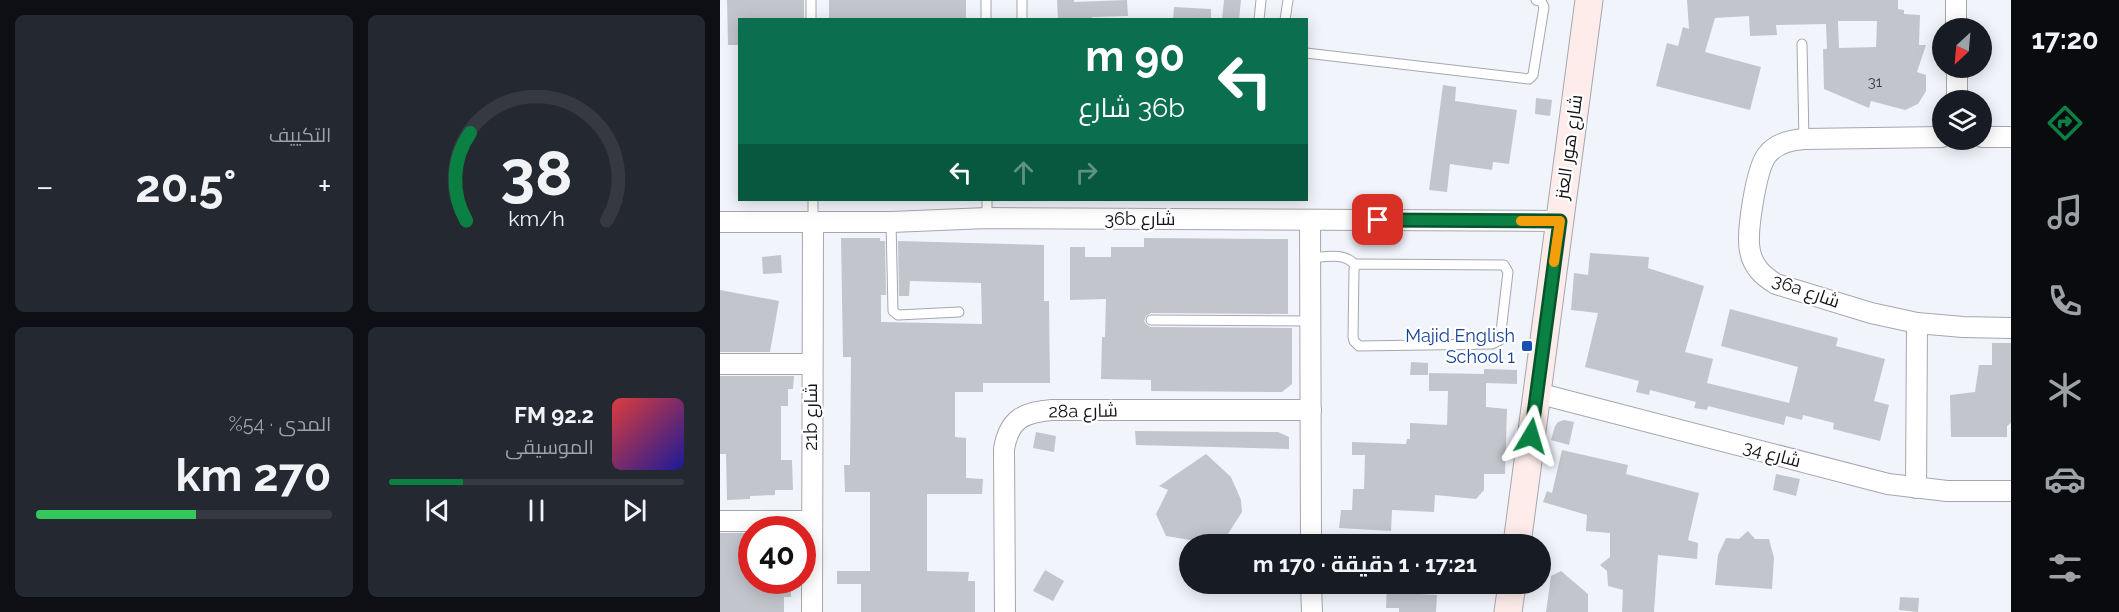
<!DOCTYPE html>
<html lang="ar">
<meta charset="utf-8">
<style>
body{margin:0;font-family:Raleway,Cairo,sans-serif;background:#242831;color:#f1f3f6;direction:rtl;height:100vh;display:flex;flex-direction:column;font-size:22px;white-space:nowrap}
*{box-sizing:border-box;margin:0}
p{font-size:20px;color:#9ea1a6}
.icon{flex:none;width:33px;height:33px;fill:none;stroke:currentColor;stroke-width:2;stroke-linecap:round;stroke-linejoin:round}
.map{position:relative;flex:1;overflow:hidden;direction:ltr}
.panel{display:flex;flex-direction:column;gap:15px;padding:15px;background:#0d0f14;width:720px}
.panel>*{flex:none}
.top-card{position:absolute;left:18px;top:18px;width:570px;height:183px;border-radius:0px;box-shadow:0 3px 15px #0003;direction:rtl;background:#0b6e4f;color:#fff;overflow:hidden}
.needle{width:39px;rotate:206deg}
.tools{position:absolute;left:1212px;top:18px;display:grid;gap:12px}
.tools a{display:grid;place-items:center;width:60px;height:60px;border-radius:50%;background:#171b24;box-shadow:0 3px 15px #0003;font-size:30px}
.speed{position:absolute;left:18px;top:516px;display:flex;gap:12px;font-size:30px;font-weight:700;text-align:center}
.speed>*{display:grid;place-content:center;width:78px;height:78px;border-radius:50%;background:#171b24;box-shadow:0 3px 15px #0003;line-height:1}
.speed .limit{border:9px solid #d22;background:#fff;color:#111}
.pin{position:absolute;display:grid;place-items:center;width:51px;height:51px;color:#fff;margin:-26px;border-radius:12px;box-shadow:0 3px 9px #0006}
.me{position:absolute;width:66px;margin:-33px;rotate:7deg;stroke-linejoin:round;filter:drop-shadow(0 0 4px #0008)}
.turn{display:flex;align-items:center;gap:21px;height:126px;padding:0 24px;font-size:27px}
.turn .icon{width:78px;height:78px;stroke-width:2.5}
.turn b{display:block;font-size:42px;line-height:51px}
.lanes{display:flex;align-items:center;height:57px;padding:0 24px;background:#0003;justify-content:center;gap:30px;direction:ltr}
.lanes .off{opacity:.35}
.big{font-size:45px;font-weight:700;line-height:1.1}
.panel .tile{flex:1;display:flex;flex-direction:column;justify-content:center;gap:9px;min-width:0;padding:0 21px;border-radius:9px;background:#242831}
.panel .dial{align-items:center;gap:0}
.dial svg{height:156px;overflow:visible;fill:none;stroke:#363941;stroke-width:7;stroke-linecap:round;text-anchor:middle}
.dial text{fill:#f1f3f6;stroke:none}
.song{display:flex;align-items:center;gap:18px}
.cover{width:72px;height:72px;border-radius:9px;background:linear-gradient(135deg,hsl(0 70% 55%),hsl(240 70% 35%))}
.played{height:6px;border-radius:3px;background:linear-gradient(90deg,#0b8043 25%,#363941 25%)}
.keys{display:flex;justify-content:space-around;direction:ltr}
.heat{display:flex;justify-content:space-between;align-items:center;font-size:33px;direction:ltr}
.charge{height:9px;border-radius:4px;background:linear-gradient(90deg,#34c759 54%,#363941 0)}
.panel .tiles{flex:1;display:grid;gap:15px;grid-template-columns:repeat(2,1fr)}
.trip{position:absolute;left:459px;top:534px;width:372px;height:60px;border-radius:30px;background:#171b24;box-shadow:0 3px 15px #0003;font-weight:700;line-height:60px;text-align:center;direction:rtl}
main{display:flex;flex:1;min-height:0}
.menu{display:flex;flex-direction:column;width:108px;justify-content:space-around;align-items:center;background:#090b0e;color:#9ea1a6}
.menu .icon{width:42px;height:42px}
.menu .active{color:#0b8043}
.menu b{font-size:27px;color:#f1f3f6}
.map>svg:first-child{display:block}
.building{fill:#c3c5cd;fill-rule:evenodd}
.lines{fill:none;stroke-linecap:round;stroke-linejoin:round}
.lane-casing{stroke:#a5a7af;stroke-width:11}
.street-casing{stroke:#a5a7af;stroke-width:22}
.secondary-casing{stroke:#a5a7af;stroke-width:29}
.lane{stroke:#fff;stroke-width:9}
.street{stroke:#fff;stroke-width:20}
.secondary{stroke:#fdecea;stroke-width:27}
.route-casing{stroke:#07532c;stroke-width:15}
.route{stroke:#0b8043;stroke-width:10}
.slow{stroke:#f59e0b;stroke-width:10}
.transit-dot{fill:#1a4fb4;stroke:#fff;stroke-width:2}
.labels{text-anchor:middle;stroke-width:4.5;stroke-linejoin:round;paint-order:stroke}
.number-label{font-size:15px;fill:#3f4044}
.street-label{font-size:18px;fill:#131417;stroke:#fff}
.transit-label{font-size:18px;fill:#164399;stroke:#fff;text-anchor:end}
</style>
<main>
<nav class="menu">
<b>17:20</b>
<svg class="icon active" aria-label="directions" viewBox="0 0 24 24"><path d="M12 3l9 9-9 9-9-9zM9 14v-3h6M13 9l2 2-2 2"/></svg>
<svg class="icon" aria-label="music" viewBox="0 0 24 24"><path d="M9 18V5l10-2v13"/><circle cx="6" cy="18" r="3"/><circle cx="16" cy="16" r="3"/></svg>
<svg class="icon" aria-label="phone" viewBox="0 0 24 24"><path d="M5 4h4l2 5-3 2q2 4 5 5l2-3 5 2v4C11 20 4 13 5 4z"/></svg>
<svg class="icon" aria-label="climate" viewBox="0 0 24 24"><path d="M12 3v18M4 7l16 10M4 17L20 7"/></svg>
<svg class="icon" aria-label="car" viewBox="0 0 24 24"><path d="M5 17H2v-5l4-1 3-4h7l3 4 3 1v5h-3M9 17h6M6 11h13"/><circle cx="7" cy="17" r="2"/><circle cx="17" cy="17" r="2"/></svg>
<svg class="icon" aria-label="filters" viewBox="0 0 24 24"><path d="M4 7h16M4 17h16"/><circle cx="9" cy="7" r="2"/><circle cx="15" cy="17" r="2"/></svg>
</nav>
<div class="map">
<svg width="1291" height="612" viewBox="0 0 1291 612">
<rect width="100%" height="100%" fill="#f2f4fc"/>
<g class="building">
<polygon points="7,0 84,0 84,20 20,20 20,45 8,45"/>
<rect x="109" y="0" width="137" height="20"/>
<polygon points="337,0 354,0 354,2 407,0 408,16 372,17 372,20 338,20"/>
<polygon points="504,0 521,0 519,20 502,20"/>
<path d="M967,0H1178V9L1184,10V14L1200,15L1199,45H1206L1197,72L1206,75V91L1198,104L1185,110L1151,101L1149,108L1104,89L1103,49H1107L1106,24L1056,25L1057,35L1030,36L1029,16L995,18L985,52L1041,67L1030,110L936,86L947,43L958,46L963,27L969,29ZM1118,21H1157L1156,47L1119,48Z"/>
<polygon points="454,7 491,9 491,20 453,20"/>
<polygon points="723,85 736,87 735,101 797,110 789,164 773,162 772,170 730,164 727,192 709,190"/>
<polygon points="816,98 832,100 830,116 815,114"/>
<polygon points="121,238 160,238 160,241 165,241 166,295 161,295 161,322 262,324 261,283 190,281 189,296 179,296 178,241 324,245 324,301 329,301 330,383 263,383 263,392 235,392 235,437 246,438 246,478 263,479 262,494 207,494 207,571 249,572 248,581 255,581 255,612 141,612 141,584 117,584 117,571 150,571 150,492 125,492 124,465 130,465 131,357 123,357"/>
<polygon points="424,238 568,239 568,314 431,313 426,316 424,321 427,325 431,327 572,328 572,384 562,392 431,391 431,380 381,379 382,337 385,337 386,299 350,300 350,247 365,247 365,257 391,257 391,247 424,247"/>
<polygon points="870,253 929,257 928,268 984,286 965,352 993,359 987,383 1069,403 1078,367 1001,346 1010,309 1118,338 1116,346 1165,359 1154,401 1169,405 1160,441 1113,429 1114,423 1083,415 1082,420 1066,416 1064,425 988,406 987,410 974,408 976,402 930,390 929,395 916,392 919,381 865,367 878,313 851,310 854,273 868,275"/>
<polygon points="61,255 62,273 43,274 42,257"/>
<polygon points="0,290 59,301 50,352 0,352"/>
<polygon points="1272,343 1291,343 1291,423 1287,426 1287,437 1231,437 1230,395 1255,392 1259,365 1272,365"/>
<polygon points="691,362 708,363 708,375 690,375"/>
<polygon points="764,369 797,370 797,384 766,383 766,407 787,409 785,474 764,474 764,490 756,499 715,495 714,512 672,510 671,531 619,528 621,510 632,510 633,489 644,489 645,455 632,455 632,442 686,444 687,439 690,439 690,423 727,425 728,391 709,391 709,373 764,374"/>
<polygon points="0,376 74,376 73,389 68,389 68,406 61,406 61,460 72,460 73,490 55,490 55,495 30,496 30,499 7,500 6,454 0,454"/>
<polygon points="844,420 854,422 849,445 831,440 835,426 838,422"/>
<polygon points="415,431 558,432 569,437 569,449 416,445"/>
<polygon points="316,432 336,436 334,452 313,448"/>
<polygon points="842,450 908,465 906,474 979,493 968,540 978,543 977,559 938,555 934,612 902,612 903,590 888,586 887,571 880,565 890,557 890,533 866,531 867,515 823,502 827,491 832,493"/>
<polygon points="486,454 511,477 521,500 522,512 506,537 494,544 446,536 436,514 448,490 439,486"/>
<polygon points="1056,474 1080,479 1076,496 1053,490"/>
<polygon points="1028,531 1035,539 1049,539 1054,558 1052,589 995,585 998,555 1006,538 1019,539"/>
<polygon points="0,533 32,533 32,580 71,580 71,597 64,597 64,612 0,612"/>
<polygon points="325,570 344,581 333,601 313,591"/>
<polygon points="841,571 868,594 868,612 826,612 831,576"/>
<polygon points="667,584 679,584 679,593 717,595 716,612 679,612 679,608 666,608"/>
<polygon points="1180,597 1199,598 1198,612 1179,610"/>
</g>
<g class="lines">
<g class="lane-casing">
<g id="lane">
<polyline points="91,0 91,20"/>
<polyline points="266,0 266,20"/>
<polyline points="302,0 302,20"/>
<polyline points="539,20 541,0"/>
<polyline points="565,20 568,0"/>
<polyline points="1082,44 1084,139"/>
<polyline points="586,53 809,79 813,75 824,7 821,1 816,0"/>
<polyline points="93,200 93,223"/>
<polyline points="267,200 267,218"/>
<polyline points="171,222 173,311 178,315 239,312"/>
<path d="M590,258C605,257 625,252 635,265"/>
<polygon points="637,264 784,265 788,272 780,340 772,344 639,346 634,341 633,337 634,269"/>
<polyline points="431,320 591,321"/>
</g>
</g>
<g class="street-casing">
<g id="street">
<polyline points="1236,0 1236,28"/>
<polyline points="1237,68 1237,100"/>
<path d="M1222,137L1084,139C1070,140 1056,143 1047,155C1036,169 1026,234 1030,251C1033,267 1043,276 1056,284L1151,313L1197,323L1243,327L1291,328"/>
<polyline points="1262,137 1291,137"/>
<polyline points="590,220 591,544"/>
<polyline points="0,222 171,222 267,218 840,221"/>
<polyline points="0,364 92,364"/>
<polyline points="817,393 1168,484 1227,491 1291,491"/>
<polyline points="1196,488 1197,323"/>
<polyline points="0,521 91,521"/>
<polyline points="591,584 592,612"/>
<polyline points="92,612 93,223"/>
<path d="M285,612L284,449C289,419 304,412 332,410H591"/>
</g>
</g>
<g class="secondary-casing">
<g id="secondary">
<polyline points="797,544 869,0"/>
<polyline points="788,612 792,584"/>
</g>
</g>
<use href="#lane" class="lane"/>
<use href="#street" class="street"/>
<use href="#secondary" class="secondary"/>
</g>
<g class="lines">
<g class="route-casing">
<polyline id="route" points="658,220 840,221 811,436"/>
</g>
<use href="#route" class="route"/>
<polyline class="slow" points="801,221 840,221 834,262"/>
</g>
<rect class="transit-dot" x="801" y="340" width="12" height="12" rx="3"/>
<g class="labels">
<g class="number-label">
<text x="1155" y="87">31</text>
</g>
<g class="street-label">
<text transform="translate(849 147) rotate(-82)" y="6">شارع هور العنز</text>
<text x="420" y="225">36b شارع</text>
<text transform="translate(1086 291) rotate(19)" y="6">36a شارع</text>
<text transform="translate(363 411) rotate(-1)" y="6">28a شارع</text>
<text transform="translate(91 417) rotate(-90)" y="6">21b شارع</text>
<text transform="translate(1052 454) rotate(15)" y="6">شارع 34</text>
</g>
<g class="transit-label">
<text x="795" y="342">Majid English<tspan x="795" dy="21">School 1</tspan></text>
</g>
</g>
</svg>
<div class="tools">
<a><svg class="needle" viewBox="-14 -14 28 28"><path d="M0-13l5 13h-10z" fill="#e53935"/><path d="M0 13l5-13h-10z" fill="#9ea1a6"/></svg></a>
<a><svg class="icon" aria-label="layers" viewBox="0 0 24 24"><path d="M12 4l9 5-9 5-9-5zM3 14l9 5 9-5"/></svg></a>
</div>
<div class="speed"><div class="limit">40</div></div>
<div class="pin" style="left:658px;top:220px;background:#d93025"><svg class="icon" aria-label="arrive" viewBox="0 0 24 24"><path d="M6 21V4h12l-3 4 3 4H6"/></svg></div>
<svg class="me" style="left:811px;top:436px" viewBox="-20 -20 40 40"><path d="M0-17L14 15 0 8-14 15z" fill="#0b8043" stroke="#fff" stroke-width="4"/></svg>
<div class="trip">17:21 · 1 دقيقة · 170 m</div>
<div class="top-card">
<div class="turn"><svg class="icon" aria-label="left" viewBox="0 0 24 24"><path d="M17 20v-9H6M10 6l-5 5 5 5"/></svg><div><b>90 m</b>36b شارع</div></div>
<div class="lanes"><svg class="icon" aria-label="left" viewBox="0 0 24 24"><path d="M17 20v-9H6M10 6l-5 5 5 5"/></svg><svg class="icon off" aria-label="ahead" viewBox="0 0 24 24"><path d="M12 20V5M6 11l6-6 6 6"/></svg><svg class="icon off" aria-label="right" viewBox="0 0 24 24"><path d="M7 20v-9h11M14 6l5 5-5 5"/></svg></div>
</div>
</div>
<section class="panel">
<div class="tiles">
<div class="tile dial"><svg viewBox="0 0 100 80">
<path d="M14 69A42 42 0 1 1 86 69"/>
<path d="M14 69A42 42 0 0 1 16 24" stroke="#0b8043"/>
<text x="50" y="56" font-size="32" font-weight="700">38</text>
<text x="50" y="72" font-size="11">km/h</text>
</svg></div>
<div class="tile"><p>التكييف</p>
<div class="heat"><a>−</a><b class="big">20.5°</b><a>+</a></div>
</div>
<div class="tile">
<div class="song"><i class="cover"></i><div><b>92.2 FM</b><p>الموسيقى</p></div></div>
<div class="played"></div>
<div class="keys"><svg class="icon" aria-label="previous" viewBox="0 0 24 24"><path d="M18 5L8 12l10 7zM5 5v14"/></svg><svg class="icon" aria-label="pause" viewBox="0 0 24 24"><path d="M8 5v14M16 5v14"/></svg><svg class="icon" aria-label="next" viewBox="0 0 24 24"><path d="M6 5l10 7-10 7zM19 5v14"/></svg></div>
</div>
<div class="tile"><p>المدى · 54%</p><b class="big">270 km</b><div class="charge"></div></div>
</div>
</section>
</main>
